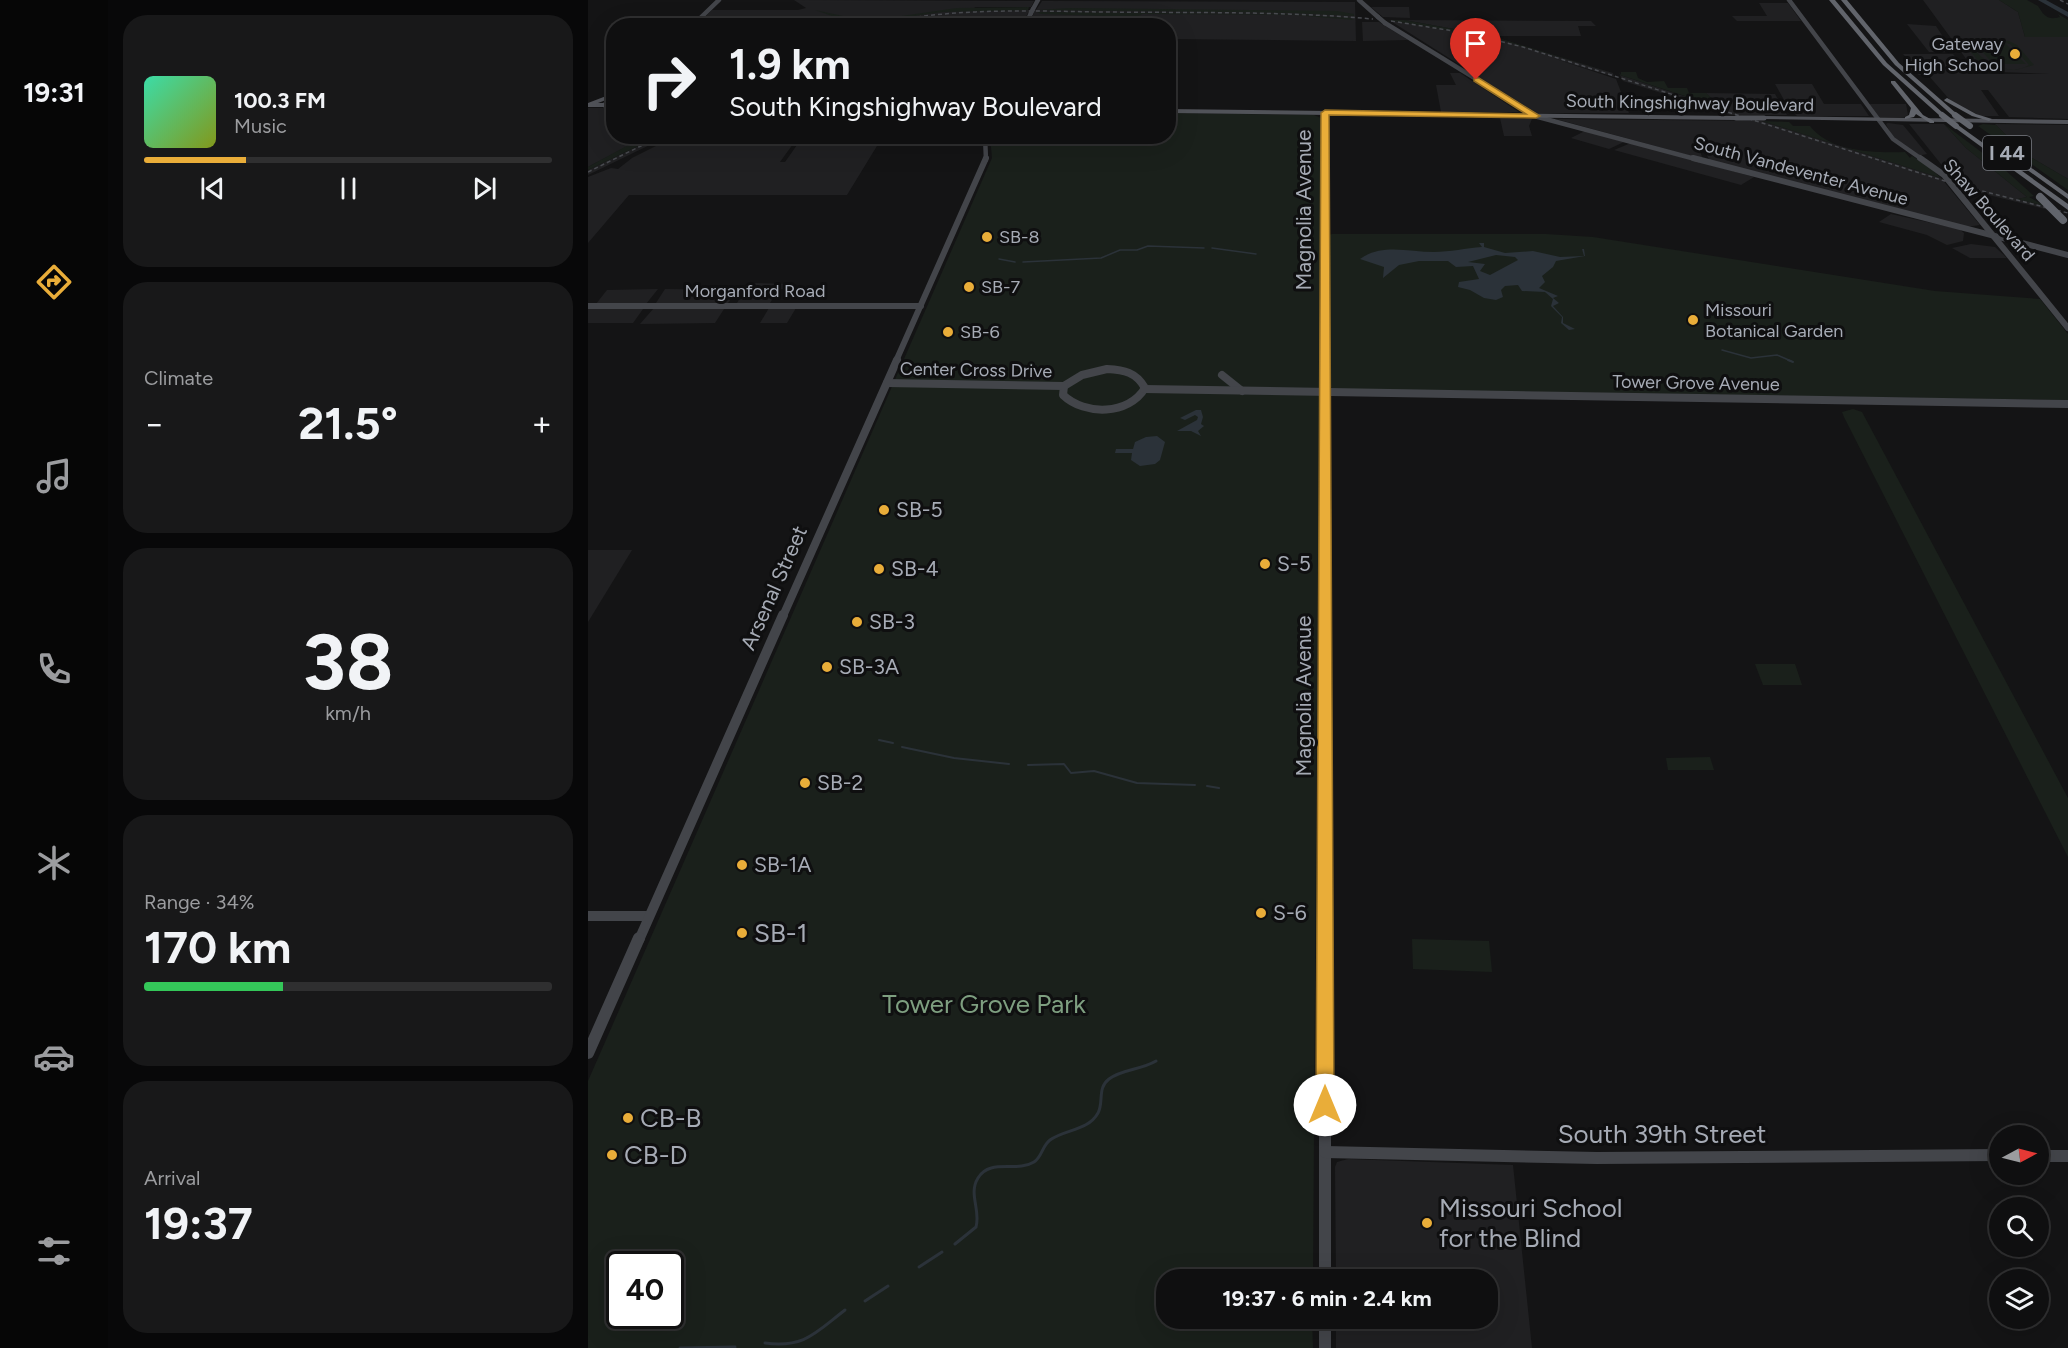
<!DOCTYPE html>
<meta charset="utf-8">
<style>
body{margin:0;font-family:Figtree,sans-serif;background:#181819;color:#f1f3f6;height:100vh;display:flex;flex-direction:column;font-size:22px;white-space:nowrap}
*{box-sizing:border-box;margin:0}
p{font-size:20px;color:#9b9c9f}
.icon{flex:none;width:33px;height:33px;fill:none;stroke:currentColor;stroke-width:2;stroke-linecap:round;stroke-linejoin:round}
.map{position:relative;flex:1;overflow:hidden}
.drawer{display:flex;flex-direction:column;gap:15px;padding:15px;background:#080809;width:480px}
.drawer>*{flex:none}
.top-card{position:absolute;left:18px;top:18px;width:570px;height:126px;border-radius:24px;box-shadow:0 6px 24px #0002,0 0 0 2px #2f2f30;background:#0f0f10;color:#f1f3f6;overflow:hidden}
.needle{width:39px;rotate:83deg}
.buttons{position:absolute;left:1401px;top:1125px;display:grid;gap:12px}
.buttons a{display:grid;place-items:center;width:60px;height:60px;border-radius:50%;background:#0f0f10;box-shadow:0 6px 24px #0002,0 0 0 2px #2f2f30;font-size:30px}
.speed{position:absolute;left:18px;top:1251px;display:flex;gap:12px;font-size:30px;font-weight:700;text-align:center}
.speed>*{display:grid;place-content:center;width:78px;height:78px;border-radius:50%;background:#0f0f10;box-shadow:0 6px 24px #0002,0 0 0 2px #2f2f30;line-height:1}
.speed .limit{border:3px solid #111;border-radius:9px;background:#fff;color:#111}
.pin{position:absolute;display:grid;place-items:center;width:51px;height:51px;color:#fff;margin:-62px -26px;border-radius:50% 50% 50% 0;rotate:-45deg;box-shadow:0 0 6px #0007}
.pin .icon{rotate:45deg}
.me{position:absolute;width:66px;margin:-33px;rotate:0deg;stroke-linejoin:round;filter:drop-shadow(0 0 4px #0008)}
.turn{display:flex;align-items:center;gap:21px;height:126px;padding:0 24px;font-size:27px}
.turn .icon{width:78px;height:78px;stroke-width:2.5}
.turn b{display:block;font-size:42px;line-height:51px}
.big{font-size:45px;font-weight:700;line-height:1.1}
.drawer .widget{flex:1;display:flex;flex-direction:column;justify-content:center;gap:9px;min-width:0;padding:0 21px;border-radius:24px;background:#181819}
.drawer .dial{align-items:center;gap:0}
.dial b{font-size:78px;line-height:1}
.song{display:flex;align-items:center;gap:18px}
.cover{width:72px;height:72px;border-radius:9px;background:linear-gradient(135deg,hsl(160 70% 55%),hsl(70 70% 35%))}
.played{height:6px;border-radius:3px;background:linear-gradient(90deg,#e9ad39 25%,#2f2f30 25%)}
.keys{display:flex;justify-content:space-around;direction:ltr}
.heat{display:flex;justify-content:space-between;align-items:center;font-size:33px;direction:ltr}
.charge{height:9px;border-radius:4px;background:linear-gradient(90deg,#34c759 34%,#2f2f30 0)}
.trip{position:absolute;left:568px;top:1269px;width:342px;height:60px;border-radius:24px;background:#0f0f10;box-shadow:0 6px 24px #0002,0 0 0 2px #2f2f30;font-weight:700;line-height:60px;text-align:center}
main{display:flex;flex:1;min-height:0}
.tabs{display:flex;flex-direction:column;width:108px;justify-content:space-around;align-items:center;background:#060606;color:#9b9c9f}
.tabs .icon{width:42px;height:42px}
.tabs .current{color:#e9ad39}
.tabs b{font-size:27px;color:#f1f3f6}
.map>svg:first-child{display:block}
.built{fill:#202022}
.green{fill:#1a201b;fill-rule:evenodd}
.water{fill:#2b3239;fill-rule:evenodd}
.lines{fill:none;stroke-linecap:round;stroke-linejoin:round}
.stream-far2{stroke:#2b3239;stroke-width:1.5}
.stream-far1{stroke:#2b3239;stroke-width:2}
.stream{stroke:#2b3239;stroke-width:3}
.river{fill:#2b3239;fill-rule:evenodd}
.secondary-far4{stroke:#43454a;stroke-width:4.5}
.secondary-far3{stroke:#43454a;stroke-width:6}
.secondary-far2{stroke:#43454a;stroke-width:8}
.secondary-far1{stroke:#43454a;stroke-width:10}
.secondary{stroke:#43454a;stroke-width:12}
.primary{fill:#515359;fill-rule:evenodd}
.highway{fill:#61646b;fill-rule:evenodd}
.rail{stroke:#484a4f;stroke-width:1.5;stroke-dasharray:4 3;stroke-linecap:butt}
.secondary-bridge{stroke:#43454a;stroke-width:4.5}
.primary-bridge{stroke:#515359;stroke-width:5}
.highway-bridge-far1{stroke:#61646b;stroke-width:6}
.highway-bridge{stroke:#61646b;stroke-width:8}
.route{fill:#e9ad39;stroke:#977025;stroke-width:1.5}
.poi-dot{fill:#e9ad39;stroke:#0f0f10;stroke-width:2}
.labels{text-anchor:middle;stroke-width:6;stroke-linejoin:round;paint-order:stroke}
.far-poi-label{font-size:18px;fill:#a6abb5;stroke:#0f0f10;text-anchor:start}
.far-street-label{font-size:18px;fill:#a6abb5;stroke:#0f0f10}
.shield{fill:#0f0f10;stroke:#797c84;stroke-width:1.5}
.shield-label{font-size:20px;font-weight:bold;fill:#a6abb5}
.street-label{font-size:21px;fill:#a6abb5;stroke:#0f0f10}
.poi-label{font-size:21px;fill:#a6abb5;stroke:#0f0f10;text-anchor:start}
.near-poi-label{font-size:26px;fill:#a6abb5;stroke:#0f0f10;text-anchor:start}
.near-park-label{font-size:26px;fill:#7e9f80;stroke:#0f0f10}
.near-street-label{font-size:26px;fill:#a6abb5;stroke:#0f0f10}
</style>
<main>
<nav class="tabs">
<b>19:31</b>
<svg class="icon current" aria-label="directions" viewBox="0 0 24 24"><path d="M12 3l9 9-9 9-9-9zM9 14v-3h6M13 9l2 2-2 2"/></svg>
<svg class="icon" aria-label="music" viewBox="0 0 24 24"><path d="M9 18V5l10-2v13"/><circle cx="6" cy="18" r="3"/><circle cx="16" cy="16" r="3"/></svg>
<svg class="icon" aria-label="phone" viewBox="0 0 24 24"><path d="M5 4h4l2 5-3 2q2 4 5 5l2-3 5 2v4C11 20 4 13 5 4z"/></svg>
<svg class="icon" aria-label="climate" viewBox="0 0 24 24"><path d="M12 3v18M4 7l16 10M4 17L20 7"/></svg>
<svg class="icon" aria-label="car" viewBox="0 0 24 24"><path d="M5 17H2v-5l4-1 3-4h7l3 4 3 1v5h-3M9 17h6M6 11h13"/><circle cx="7" cy="17" r="2"/><circle cx="17" cy="17" r="2"/></svg>
<svg class="icon" aria-label="filters" viewBox="0 0 24 24"><path d="M4 7h16M4 17h16"/><circle cx="9" cy="7" r="2"/><circle cx="15" cy="17" r="2"/></svg>
</nav>
<section class="drawer">
<div class="widget">
<div class="song"><i class="cover"></i><div><b>100.3 FM</b><p>Music</p></div></div>
<div class="played"></div>
<div class="keys"><svg class="icon" aria-label="previous" viewBox="0 0 24 24"><path d="M18 5L8 12l10 7zM5 5v14"/></svg><svg class="icon" aria-label="pause" viewBox="0 0 24 24"><path d="M8 5v14M16 5v14"/></svg><svg class="icon" aria-label="next" viewBox="0 0 24 24"><path d="M6 5l10 7-10 7zM19 5v14"/></svg></div>
</div>
<div class="widget"><p>Climate</p>
<div class="heat"><a>−</a><b class="big">21.5°</b><a>+</a></div>
</div>
<div class="widget dial"><b>38</b><p>km/h</p></div>
<div class="widget"><p>Range · 34%</p><b class="big">170 km</b><div class="charge"></div></div>
<div class="widget"><p>Arrival</p><b class="big">19:37</b></div>
</section>
<div class="map">
<svg width="1480" height="1348" viewBox="0 0 1480 1348">
<rect width="100%" height="100%" fill="#141415"/>
<g class="built">
<polygon points="206,0 446,1 443,7 387,7 385,10 448,10 454,1 767,2 768,41 581,39 580,26 440,25 446,13 440,13 433,26 108,26 124,10 210,10 218,8"/>
<polygon points="1335,0 1411,0 1430,12 1437,37 1480,37 1480,119 1421,117 1400,90 1393,90 1411,116 1392,116 1362,100 1340,75 1331,75 1326,72 1318,64 1324,64 1315,54 1365,54 1383,74 1462,74 1387,71"/>
<polygon points="1171,3 1200,3 1213,21 1149,21 1144,16 1179,16"/>
<polygon points="783,7 821,7 822,18 795,17"/>
<polygon points="801,20 907,38 1025,73 1026,77 965,58 1028,79 1041,113 948,113"/>
<polygon points="816,20 1003,21 1008,26 990,26 993,36 904,36"/>
<polygon points="774,22 791,22 820,40 775,41"/>
<polygon points="1319,24 1348,26 1365,52 1341,52"/>
<polygon points="862,73 872,73 931,112 853,112 848,85 868,85"/>
<polygon points="1032,75 1132,108 1118,93 1187,94 1199,115 1143,115 1035,81"/>
<polygon points="1224,84 1236,104 1273,104 1281,116 1209,116 1200,107 1187,84"/>
<polygon points="1281,104 1318,104 1320,115 1316,117 1291,117"/>
<polygon points="0,108 25,108 26,136 57,137 0,167"/>
<polygon points="912,118 944,119 941,126 944,136 916,136"/>
<polygon points="968,119 1174,121 1353,178 1392,225 1378,227 1122,161 1113,144 1109,144 1115,159"/>
<polygon points="1300,123 1315,125 1339,154 1329,156 1312,144 1303,134 1298,124"/>
<polygon points="1321,124 1356,124 1378,148 1439,197 1430,199 1457,206 1461,210 1372,188"/>
<polygon points="1407,124 1480,125 1480,179 1437,154"/>
<polygon points="997,131 1036,142 1021,149 983,138"/>
<polygon points="69,137 78,137 0,175 0,170"/>
<polygon points="86,137 284,137 275,139 211,141 205,144 192,162 197,162 209,145 217,142 292,141 259,195 41,195 0,243 0,177 23,168 30,169 44,158"/>
<polygon points="1043,143 1166,177 1153,185 1026,150"/>
<polygon points="1303,214 1371,229 1376,233 1375,241 1359,245 1339,235 1291,222"/>
<polygon points="1383,244 1407,247 1419,258 1382,258 1364,248"/>
<polygon points="161,283 203,284 200,289 191,289 182,303 149,303"/>
<polygon points="70,289 58,304 8,304 19,290"/>
<polygon points="77,289 150,290 140,303 68,303"/>
<polygon points="66,308 136,308 136,309 127,323 52,324"/>
<polygon points="181,308 208,308 199,323 172,323"/>
<polygon points="0,309 55,309 45,323 0,323"/>
<polygon points="0,550 44,550 0,622"/>
<polygon points="760,1159 925,1165 944,1348 748,1348 748,1319 900,1318 900,1280 748,1279 747,1167 749,1162"/>
</g>
<g class="green">
<path d="M1411,0H1439L1450,6C1455,14 1459,21 1472,17L1470,14L1480,20V37H1437L1430,12Z"/>
<polygon points="441,7 440,10 354,12 263,25 284,20 244,16 227,10 255,16 300,18 369,8"/>
<polygon points="482,8 749,11 766,14 766,16 701,13 449,10"/>
<polygon points="449,12 699,14 762,18 766,20 706,15 554,14 549,17 453,14"/>
<polygon points="800,20 816,20 904,36 1025,73 907,38"/>
<path d="M1371,38L1379,41L1394,38L1421,41L1429,45L1446,65L1428,70L1403,67L1404,69H1397ZM1397,39L1422,44L1441,65C1419,78 1395,62 1382,44Z"/>
<polygon points="1387,43 1418,44 1438,64 1405,64"/>
<polygon points="1031,72 1033,75 1033,72 1048,72 1050,78 1059,82 1076,81 1080,88 1099,88 1101,93 1118,93 1134,108 1032,75"/>
<path d="M581,113L726,115L733,118L725,1279L579,1280V1318L724,1319L725,1348H0V1081L390,190L404,158L402,137L580,136ZM32,1264H82V1316H32Z"/>
<path d="M1174,121L1201,122L1205,126H1222C1242,152 1286,153 1317,152L1322,158L1324,156L1338,164L1353,178Z"/>
<polygon points="1356,124 1416,169 1446,196 1441,197 1457,206 1429,199 1439,197 1378,148"/>
<polygon points="1395,124 1408,125 1437,154 1480,179 1480,190 1390,126"/>
<polygon points="57,136 69,137 0,170 0,167"/>
<polygon points="744,234 958,234 1005,237 1347,291 1452,299 1480,334 1480,400 745,389 742,386 741,235"/>
<polygon points="1265,409 1274,412 1480,798 1480,857 1256,417 1254,412"/>
<polygon points="1167,664 1207,664 1214,685 1175,685"/>
<polygon points="1122,757 1126,770 1080,770 1078,758"/>
<polygon points="824,939 901,941 904,972 825,969"/>
</g>
<g class="water">
<path d="M891,243H896V247L917,253L945,251L972,257L996,256L994,249H991H996L997,256L968,261L965,267L954,276L957,282L951,288L970,296L965,298L971,303L965,306L975,317V323L987,329L981,330L973,323L974,317L963,306L965,299L957,292L934,291L930,285L917,286L913,290L915,297L908,300L896,298L882,290L870,287L871,282L891,279L885,266L868,267L860,261H831L811,265L795,278L796,267L772,259C794,243 821,252 846,252C862,252 878,248 894,247ZM908,255L927,257L930,260L902,275L892,271L897,264L880,262Z"/>
<polygon points="608,410 613,410 615,417 613,424 616,426 610,431 613,436 603,431 589,431 609,420 610,417 607,415 597,420 592,418"/>
<polygon points="569,436 577,442 572,460 567,464 552,466 543,460 544,453 527,453 528,449 545,449 547,442 558,437"/>
</g>
<g class="lines">
<g class="stream-far2">
<polyline points="624,248 668,254"/>
<polyline points="411,259 427,262"/>
<polyline points="435,262 513,258 532,250 549,250 560,246 616,248"/>
<polyline points="1134,350 1163,358 1189,355 1203,361"/>
</g>
<g class="stream-far1">
<polyline points="1200,360 1205,362"/>
<polyline points="291,740 305,743"/>
<polyline points="314,747 366,758 421,764"/>
<polyline points="440,765 476,764 483,773 506,771 549,783 607,785"/>
<polyline points="619,786 631,788"/>
</g>
<g class="stream">
<path d="M367,1244L388,1227C393,1210 380,1194 390,1178C402,1158 428,1173 446,1162C454,1157 454,1146 462,1140C477,1129 500,1131 510,1113C516,1102 509,1088 521,1079C534,1069 553,1070 568,1061"/>
<polyline points="331,1267 354,1252"/>
<polyline points="277,1301 300,1286"/>
<path d="M177,1343C217,1348 227,1333 257,1310"/>
<polyline points="92,1348 147,1347"/>
</g>
<polygon class="river" points="1450,0 1458,0 1480,12 1480,17"/>
<g class="secondary-far4">
<polyline points="771,0 790,17"/>
<polyline points="1201,0 1305,139 1335,160"/>
<polyline points="445,9 450,0"/>
<polyline points="797,23 950,117 1111,160"/>
<polyline points="104,26 131,0"/>
<polyline points="437,26 443,13"/>
<polyline points="16,105 26,97"/>
<polyline points="737,113 737,160"/>
<polyline points="397,136 398,160"/>
</g>
<g class="secondary-far3">
<polyline points="737,158 737,361"/>
<polyline points="1105,158 1480,255"/>
<polyline points="1332,158 1356,175 1480,328"/>
<polyline points="0,306 333,306"/>
<polyline points="308,361 398,158"/>
</g>
<g class="secondary-far2">
<polyline points="737,360 737,616"/>
<path d="M519,369C536,370 548,372 557,388C541,415 497,416 475,395L476,386L494,375Z"/>
<polyline points="634,375 654,391"/>
<polyline points="299,383 476,386"/>
<polyline points="556,389 1480,404"/>
<polyline points="195,616 309,360"/>
</g>
<g class="secondary-far1">
<polyline points="737,615 737,940"/>
<polyline points="0,916 61,916"/>
<polyline points="51,940 195,615"/>
</g>
<g class="secondary">
<polyline points="737,938 737,1280"/>
<polyline points="0,1053 51,938"/>
<polyline points="737,1152 1009,1158 1412,1155"/>
<polyline points="1450,1156 1480,1156"/>
<polyline points="737,1318 737,1348"/>
</g>
<g class="primary">
<polygon points="26,93 26,97 10,103 26,103 26,107 0,107 0,103"/>
<polygon points="580,109 1148,116 1151,118 1148,120 580,113"/>
<polygon points="1176,116 1480,120 1480,124 1174,119 1173,118"/>
</g>
<g class="highway">
<polygon points="1241,0 1247,0 1299,63 1355,113 1355,115 1351,115 1295,65"/>
<polygon points="1253,0 1259,0 1311,63 1369,114 1369,116 1365,116 1307,65"/>
<polygon points="1303,81 1307,81 1335,115 1346,121 1346,123 1342,123 1328,114 1326,117 1317,119 1317,117 1321,115 1323,108 1303,83"/>
<polygon points="1359,98 1388,114 1404,119 1401,121 1384,116 1357,101 1356,100"/>
<polygon points="1366,125 1370,125 1480,204 1480,210 1366,127"/>
<polygon points="1403,142 1407,142 1480,194 1480,199 1403,144"/>
</g>
<g class="rail">
<polyline points="1472,0 1480,4"/>
<polyline points="803,21 878,33 935,47 1363,183 1480,213"/>
<path d="M281,26C359,7 437,11 516,12C606,13 695,11 785,19"/>
<polyline points="0,172 73,136"/>
</g>
<g class="secondary-bridge">
<polyline points="443,13 445,9"/>
<polyline points="790,17 797,23"/>
</g>
<polyline class="primary-bridge" points="1148,118 1176,118"/>
<g class="highway-bridge-far1">
<polyline points="1354,115 1368,126"/>
<polyline points="1367,115 1382,126"/>
</g>
<polyline class="highway-bridge" points="1452,197 1475,220"/>
</g>
<polygon class="route" points="886,78 891,78 952,116 948,118 741,115 746,1105 744,1110 737,1112 731,1110 728,1105 733,113 737,110 938,114 886,81"/>
<g class="poi-dot">
<circle cx="1427" cy="54" r="6"/>
<circle cx="399" cy="237" r="6"/>
<circle cx="381" cy="287" r="6"/>
<circle cx="1105" cy="320" r="6"/>
<circle cx="360" cy="332" r="6"/>
<circle cx="296" cy="510" r="6"/>
<circle cx="677" cy="564" r="6"/>
<circle cx="291" cy="569" r="6"/>
<circle cx="269" cy="622" r="6"/>
<circle cx="239" cy="667" r="6"/>
<circle cx="217" cy="783" r="6"/>
<circle cx="154" cy="865" r="6"/>
<circle cx="673" cy="913" r="6"/>
<circle cx="154" cy="933" r="6"/>
<circle cx="40" cy="1118" r="6"/>
<circle cx="24" cy="1155" r="6"/>
<circle cx="839" cy="1223" r="6"/>
</g>
<g class="labels">
<g class="far-poi-label">
<text x="1415" y="50" text-anchor="end">Gateway<tspan x="1415" dy="21">High School</tspan></text>
<text x="411" y="243">SB-8</text>
<text x="393" y="293">SB-7</text>
<text x="1117" y="316">Missouri<tspan x="1117" dy="21">Botanical Garden</tspan></text>
<text x="372" y="338">SB-6</text>
</g>
<g class="far-street-label">
<text transform="translate(1102 103) rotate(1)" y="6">South Kingshighway Boulevard</text>
<text transform="translate(1213 171) rotate(15)" y="6">South Vandeventer Avenue</text>
<text transform="translate(1401 210) rotate(49)" y="6">Shaw Boulevard</text>
<text x="167" y="297">Morganford Road</text>
<text transform="translate(388 370) rotate(1)" y="6">Center Cross Drive</text>
<text transform="translate(1108 383) rotate(1)" y="6">Tower Grove Avenue</text>
</g>
<rect class="shield" x="1395" y="136" width="48" height="34" rx="4.5"/>
<g class="shield-label">
<text x="1419" y="160">I 44</text>
</g>
<g class="street-label">
<text transform="translate(716 210) rotate(-90)" y="7">Magnolia Avenue</text>
<text transform="translate(186 588) rotate(-66)" y="7">Arsenal Street</text>
<text transform="translate(716 696) rotate(-90)" y="7">Magnolia Avenue</text>
</g>
<g class="poi-label">
<text x="308" y="517">SB-5</text>
<text x="689" y="571">S-5</text>
<text x="303" y="576">SB-4</text>
<text x="281" y="629">SB-3</text>
<text x="251" y="674">SB-3A</text>
<text x="229" y="790">SB-2</text>
<text x="166" y="872">SB-1A</text>
<text x="685" y="920">S-6</text>
</g>
<g class="near-poi-label">
<text x="166" y="942">SB-1</text>
<text x="52" y="1127">CB-B</text>
<text x="36" y="1164">CB-D</text>
<text x="851" y="1217">Missouri School<tspan x="851" dy="30">for the Blind</tspan></text>
</g>
<g class="near-park-label">
<text x="396" y="1013">Tower Grove Park</text>
</g>
<g class="near-street-label">
<text x="1074" y="1143">South 39th Street</text>
</g>
</g>
</svg>
<div class="buttons">
<a><svg class="needle" viewBox="-14 -14 28 28"><path d="M0-13l5 13h-10z" fill="#e53935"/><path d="M0 13l5-13h-10z" fill="#9b9c9f"/></svg></a>
<a><svg class="icon" aria-label="search" viewBox="0 0 24 24"><circle cx="10" cy="10" r="6"/><path d="M15 15l6 6"/></svg></a>
<a><svg class="icon" aria-label="layers" viewBox="0 0 24 24"><path d="M12 4l9 5-9 5-9-5zM3 14l9 5 9-5"/></svg></a>
</div>
<div class="speed"><div class="limit">40</div></div>
<div class="pin" style="left:888px;top:80px;background:#d93025"><svg class="icon" aria-label="arrive" viewBox="0 0 24 24"><path d="M6 21V4h12l-3 4 3 4H6"/></svg></div>
<svg class="me" style="left:737px;top:1105px" viewBox="-20 -20 40 40"><circle r="19" fill="#fff"/><path d="M0-13L10 11 0 6-10 11z" fill="#e9ad39"/></svg>
<div class="trip">19:37 · 6 min · 2.4 km</div>
<div class="top-card">
<div class="turn"><svg class="icon" aria-label="right" viewBox="0 0 24 24"><path d="M7 20v-9h11M14 6l5 5-5 5"/></svg><div><b>1.9 km</b>South Kingshighway Boulevard</div></div>
</div>
</div>
</main>
